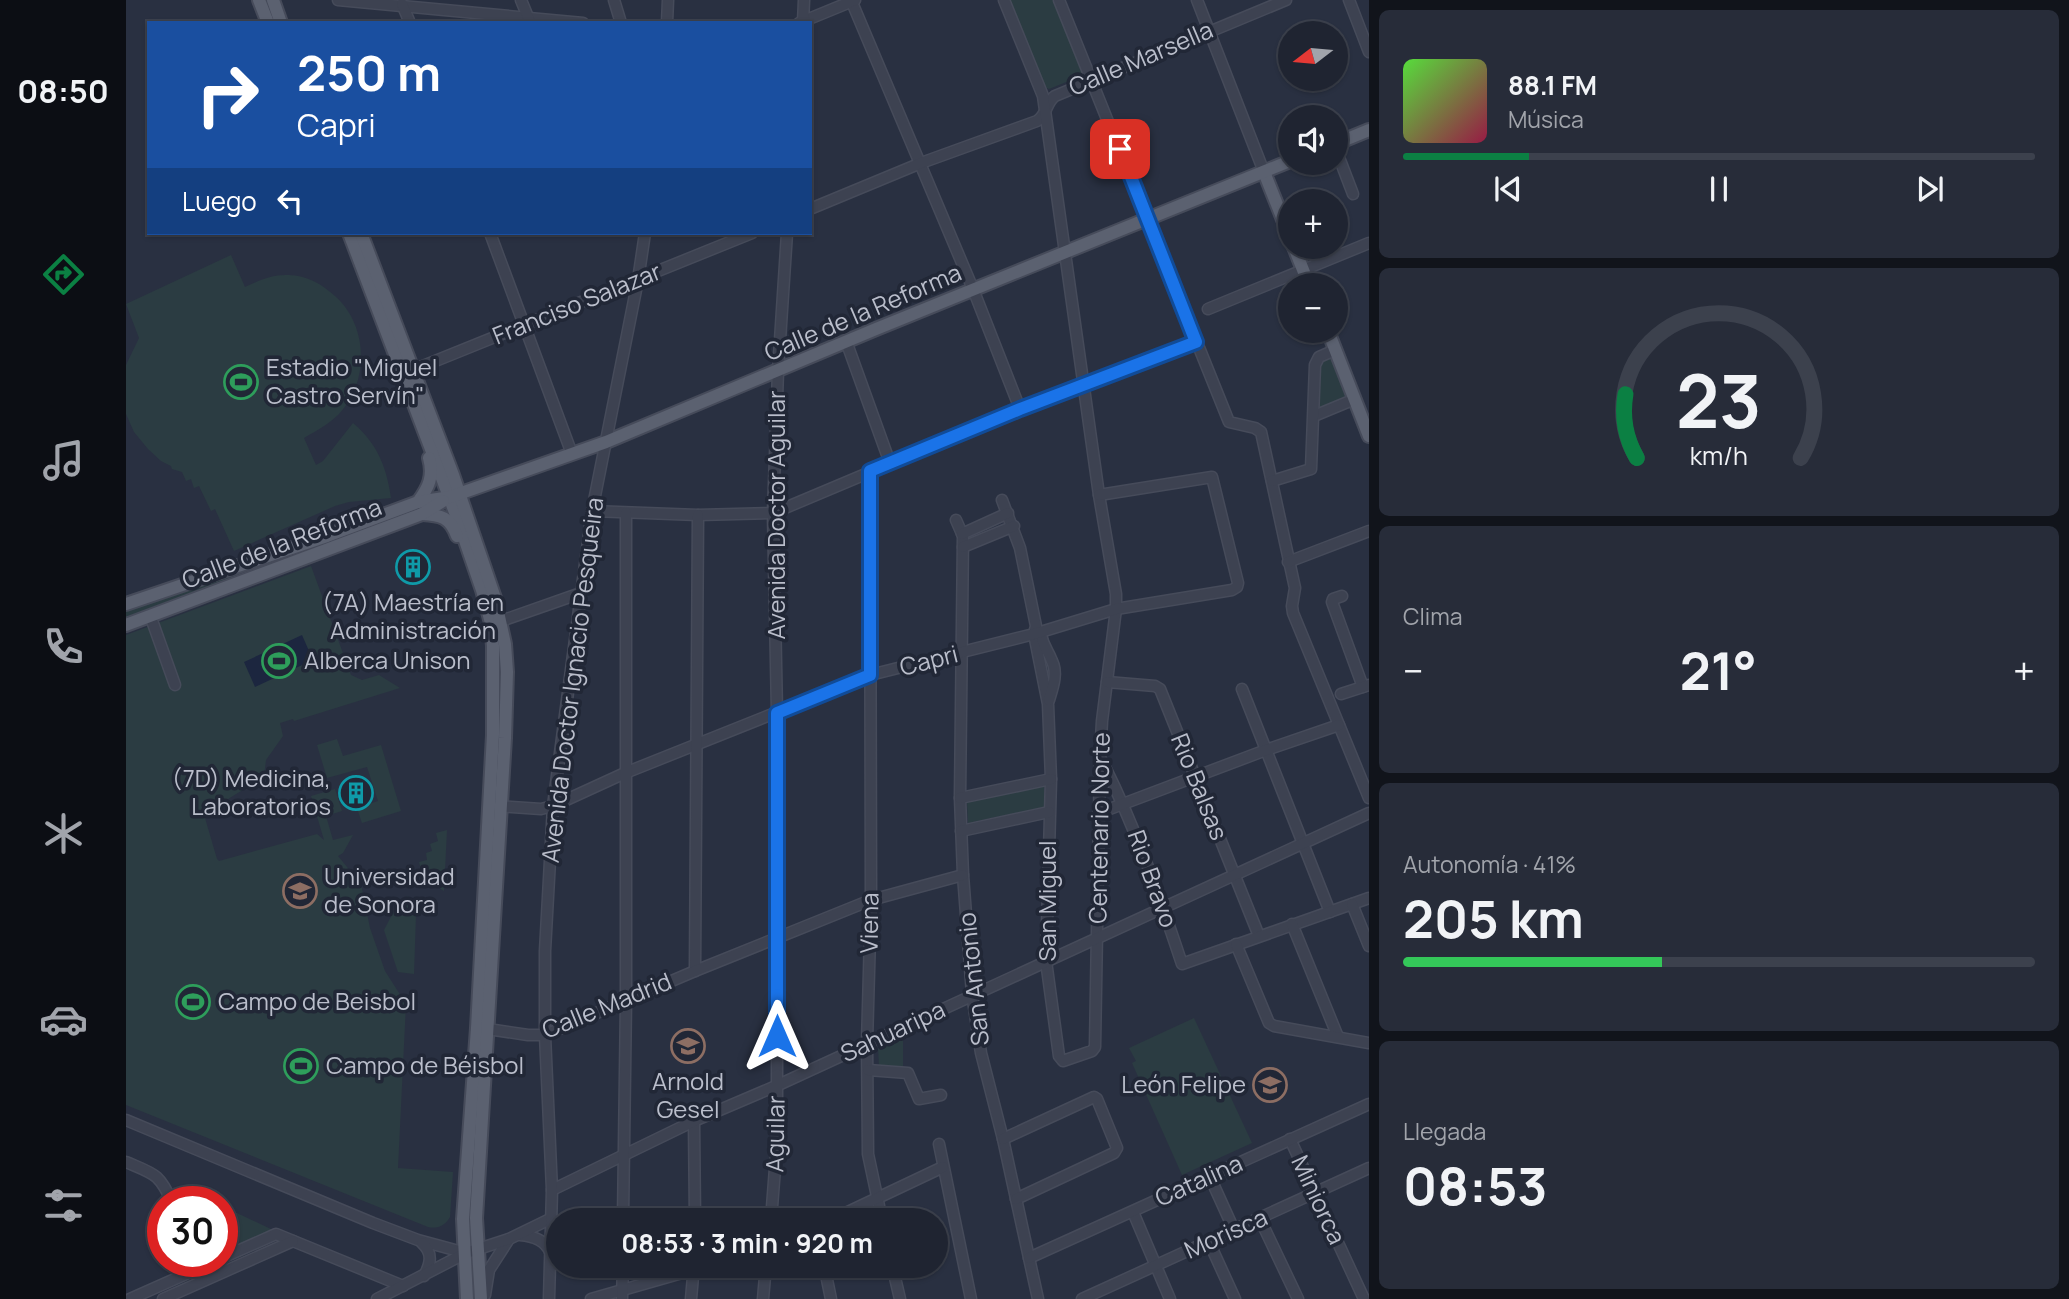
<!DOCTYPE html>
<html lang="es">
<meta charset="utf-8">
<style>
body{margin:0;font-family:Manrope,sans-serif;background:#272c39;color:#f1f3f6;height:100vh;display:flex;flex-direction:column;font-size:26px;white-space:nowrap}
*{box-sizing:border-box;margin:0}
p{font-size:23px;color:#a1a4ab}
.icon{flex:none;width:38px;height:38px;fill:none;stroke:currentColor;stroke-width:2;stroke-linecap:round;stroke-linejoin:round}
.map{position:relative;flex:1;overflow:hidden}
.sheet{display:flex;flex-direction:column;gap:10px;padding:10px;background:#11141b;width:700px}
.sheet>*{flex:none}
.banner{position:absolute;left:21px;top:21px;width:665px;height:214px;border-radius:0px;box-shadow:0 2px 5px #0004,0 0 0 2px #3c414d;background:#1a4fa0;color:#fff;overflow:hidden}
.needle{width:46px;rotate:254deg}
.tools{position:absolute;left:1152px;top:21px;display:grid;gap:14px}
.tools a{display:grid;place-items:center;width:70px;height:70px;border-radius:50%;background:#1f2431;box-shadow:0 2px 5px #0004,0 0 0 2px #3c414d;font-size:35px}
.speed{position:absolute;left:21px;top:1186px;display:flex;gap:14px;font-size:35px;font-weight:700;text-align:center}
.speed>*{display:grid;place-content:center;width:91px;height:91px;border-radius:50%;background:#1f2431;box-shadow:0 2px 5px #0004,0 0 0 2px #3c414d;line-height:1}
.speed .limit{border:10px solid #d22;background:#fff;color:#111}
.pin{position:absolute;display:grid;place-items:center;width:60px;height:60px;color:#fff;margin:-30px;border-radius:14px;box-shadow:0 4px 10px #0006}
.me{position:absolute;width:77px;margin:-38px;rotate:0deg;stroke-linejoin:round;filter:drop-shadow(0 0 5px #0008)}
.turn{display:flex;align-items:center;gap:24px;height:147px;padding:0 35px;font-size:32px}
.turn .icon{width:91px;height:91px;stroke-width:2.5}
.turn b{display:block;font-size:49px;line-height:60px}
.then{display:flex;align-items:center;height:66px;padding:0 35px;background:#0003;gap:14px;font-size:26px}
.big{font-size:52px;font-weight:700;line-height:1.1}
.sheet .widget{flex:1;display:flex;flex-direction:column;justify-content:center;gap:10px;min-width:0;padding:0 24px;border-radius:10px;background:#272c39}
.sheet .dial{align-items:center;gap:0}
.dial svg{height:182px;overflow:visible;fill:none;stroke:#3c414d;stroke-width:7;stroke-linecap:round;text-anchor:middle}
.dial text{fill:#f1f3f6;stroke:none}
.song{display:flex;align-items:center;gap:21px}
.cover{width:84px;height:84px;border-radius:10px;background:linear-gradient(135deg,hsl(110 70% 55%),hsl(340 70% 35%))}
.played{height:7px;border-radius:4px;background:linear-gradient(90deg,#0b8043 20%,#3c414d 20%)}
.keys{display:flex;justify-content:space-around;direction:ltr}
.heat{display:flex;justify-content:space-between;align-items:center;font-size:38px;direction:ltr}
.charge{height:10px;border-radius:5px;background:linear-gradient(90deg,#34c759 41%,#3c414d 0)}
.trip{position:absolute;left:420px;top:1208px;width:402px;height:70px;border-radius:35px;background:#1f2431;box-shadow:0 2px 5px #0004,0 0 0 2px #3c414d;font-weight:700;line-height:70px;text-align:center}
main{display:flex;flex:1;min-height:0}
.dock{display:flex;flex-direction:column;width:126px;justify-content:space-around;align-items:center;background:#0c0e14;color:#a1a4ab}
.dock .icon{width:49px;height:49px}
.dock .current{color:#0b8043}
.dock b{font-size:32px;color:#f1f3f6}
.map>svg:first-child{display:block}
.green{fill:#2b3c42}
.water{fill:#1c263f}
.lines{fill:none;stroke-linecap:round;stroke-linejoin:round}
.minor-casing{stroke:#464b5a;stroke-width:13}
.major-casing{stroke:#464b5a;stroke-width:16}
.minor{stroke:#3d4251;stroke-width:10}
.major{stroke:#5b6170;stroke-width:12}
.route-casing{stroke:#114b97;stroke-width:18}
.route{stroke:#1a73e8;stroke-width:12}
.labels{text-anchor:middle;stroke-width:7;stroke-linejoin:round;paint-order:stroke}
.street-label{font-size:24px;fill:#babecb;stroke:#212736}
.poi-label{font-size:24px;fill:#babecb;stroke:#212736;text-anchor:start}
</style>
<main>
<nav class="dock">
<b>08:50</b>
<svg class="icon current" aria-label="directions" viewBox="0 0 24 24"><path d="M12 3l9 9-9 9-9-9zM9 14v-3h6M13 9l2 2-2 2"/></svg>
<svg class="icon" aria-label="music" viewBox="0 0 24 24"><path d="M9 18V5l10-2v13"/><circle cx="6" cy="18" r="3"/><circle cx="16" cy="16" r="3"/></svg>
<svg class="icon" aria-label="phone" viewBox="0 0 24 24"><path d="M5 4h4l2 5-3 2q2 4 5 5l2-3 5 2v4C11 20 4 13 5 4z"/></svg>
<svg class="icon" aria-label="climate" viewBox="0 0 24 24"><path d="M12 3v18M4 7l16 10M4 17L20 7"/></svg>
<svg class="icon" aria-label="car" viewBox="0 0 24 24"><path d="M5 17H2v-5l4-1 3-4h7l3 4 3 1v5h-3M9 17h6M6 11h13"/><circle cx="7" cy="17" r="2"/><circle cx="17" cy="17" r="2"/></svg>
<svg class="icon" aria-label="filters" viewBox="0 0 24 24"><path d="M4 7h16M4 17h16"/><circle cx="9" cy="7" r="2"/><circle cx="15" cy="17" r="2"/></svg>
</nav>
<div class="map">
<svg width="1243" height="1299" viewBox="0 0 1243 1299">
<rect width="100%" height="100%" fill="#293041"/>
<g class="green">
<polygon points="883,0 928,0 957,70 955,76 923,89 919,87"/>
<path d="M105,255L119,287C132,281 145,275 160,275C179,274 196,284 209,296C242,325 244,381 213,414C203,424 190,431 178,438L190,465L197,461L227,423C251,443 261,468 265,498L223,502L209,506L108,551L89,509L85,511L73,486L68,488L65,479L60,481L56,472L46,469L45,466L35,461L22,449L8,432L0,414V365L13,338L0,304Z"/>
<polygon points="1204,355 1221,399 1195,408 1192,406 1193,362"/>
<polygon points="157,556 157,558 0,617 0,611"/>
<path d="M185,566L225,675L236,680L253,675L274,688L168,721L167,719L154,723L157,736L140,760L138,776C118,791 95,800 79,818L91,859L93,861L191,834L198,840L185,796L209,789L216,811L200,816L207,840L227,835L217,853L212,856L235,884L244,928L259,971L280,1004L272,1168L327,1172L324,1217C319,1226 311,1229 302,1227L0,1105V635Z"/>
<polygon points="211,739 217,756 255,745 275,811 236,823 231,808 252,801 241,767 201,778 191,745"/>
<polygon points="918,784 919,807 842,823 841,801"/>
<polygon points="321,830 318,891 297,878 293,862 301,860 300,853 306,851 304,844 312,841 310,833"/>
<polygon points="281,896 299,905 298,913 290,914 288,974 272,972 258,930 269,909 278,901"/>
<polygon points="1068,1018 1126,1143 1056,1175 1006,1063 1010,1061 1003,1048"/>
<polygon points="777,1036 777,1067 753,1067 752,1046"/>
<polygon points="96,1206 147,1230 96,1253"/>
</g>
<polygon class="water" points="176,635 187,660 129,687 118,662"/>
<g class="lines">
<g class="minor-casing">
<g id="minor">
<polyline points="212,0 457,23"/>
<polyline points="395,0 404,22"/>
<polyline points="488,0 495,23"/>
<polyline points="725,0 847,289 894,409"/>
<polyline points="933,0 1103,422 1129,428 1135,432 1169,588 1166,606 1167,613 1243,798"/>
<polyline points="1071,0 1138,172"/>
<polyline points="1223,0 1243,52"/>
<polyline points="276,4 284,23"/>
<polyline points="541,23 542,0"/>
<polyline points="673,23 729,0"/>
<polyline points="677,23 678,0"/>
<polyline points="1209,147 1227,194"/>
<path d="M684,209L795,163L911,121C921,115 920,102 929,96L1160,0"/>
<polyline points="364,233 446,454"/>
<polyline points="1082,309 1243,243"/>
<polyline points="720,341 764,463"/>
<polyline points="282,372 626,233"/>
<polyline points="1188,416 1229,399"/>
<polyline points="744,471 745,900 741,1043 742,1154 756,1220"/>
<polyline points="1146,481 1185,469 1189,365 1193,357 1209,350"/>
<polyline points="876,500 894,548 910,626 908,634 922,704 925,779 920,961 933,1056 937,1061 966,1051 969,1047 974,758 976,721 990,609 990,594 973,495 917,96 878,0"/>
<polyline points="466,511 572,515 647,513 894,409 1070,342"/>
<polyline points="830,520 837,536 834,798 837,875 846,994 855,1053 877,1139 912,1299"/>
<polyline points="836,534 882,513"/>
<polyline points="837,547 888,526"/>
<polyline points="1162,562 1243,531"/>
<polyline points="1216,596 1207,599 1206,602 1237,687"/>
<polyline points="24,615 49,685"/>
<polyline points="375,621 455,593"/>
<path d="M915,635C918,648 922,650 926,661C932,673 927,687 923,700"/>
<polyline points="981,682 1029,686 1034,689 1133,936"/>
<polyline points="1116,689 1204,912"/>
<polyline points="1215,694 1243,685"/>
<path d="M976,761C1009,826 1033,895 1056,964L1243,898"/>
<polyline points="834,798 925,779"/>
<polyline points="369,806 415,809 427,806 499,773 744,675 908,634 990,609 1106,590 1111,587 1112,583 1086,477 973,495"/>
<polyline points="973,813 1140,750 1213,725"/>
<polyline points="835,831 923,812"/>
<polyline points="1226,904 1243,946"/>
<polyline points="1166,924 1212,1037"/>
<polyline points="1110,944 1143,1023 1148,1026 1243,1043"/>
<polyline points="569,971 572,515"/>
<polyline points="355,1028 402,1035 419,1035 569,971 745,900 837,875"/>
<polyline points="742,1070 782,1073 793,1099 815,1095"/>
<polyline points="0,1120 247,1223 292,1240 340,1253"/>
<polyline points="568,1121 569,1220"/>
<polyline points="877,1139 968,1097 971,1099 991,1148 988,1153 890,1199"/>
<polyline points="1164,1139 1238,1299"/>
<polyline points="813,1144 845,1299"/>
<path d="M0,1162C28,1174 33,1173 46,1202"/>
<polyline points="1084,1177 1108,1230"/>
<polyline points="426,1190 568,1121 650,1086 1243,813"/>
<polyline points="1007,1212 1044,1299"/>
<polyline points="1134,1219 1172,1299"/>
<polyline points="497,1220 500,1000 500,513"/>
<polyline points="645,1220 651,1142 651,713 647,513 652,371 661,233"/>
<polyline points="705,1220 817,1167"/>
<path d="M394,1235C406,1236 419,1239 424,1252"/>
<polyline points="1083,1242 1109,1299"/>
<path d="M296,1243C307,1253 305,1263 298,1276"/>
<polyline points="96,1258 150,1234 277,1286"/>
<polyline points="903,1258 1243,1104"/>
<polyline points="698,1265 705,1299"/>
<polyline points="766,1265 774,1299"/>
<polyline points="359,1295 363,1270 383,1239"/>
<polyline points="4,1299 87,1262"/>
<polyline points="37,1299 167,1241"/>
<polyline points="251,1299 340,1253 383,1239 426,1218"/>
<polyline points="423,1299 426,1190 419,1035 419,951 427,806 466,511 512,280 519,233"/>
<polyline points="465,1299 584,1265"/>
<polyline points="496,1299 497,1265"/>
<polyline points="565,1299 568,1265"/>
<polyline points="637,1299 640,1265"/>
<polyline points="956,1299 1243,1168"/>
</g>
</g>
<g class="major-casing">
<g id="major">
<polyline points="133,0 142,23"/>
<polyline points="147,0 155,23"/>
<polyline points="1209,144 1243,130"/>
<polyline points="1138,172 1164,237"/>
<polyline points="223,233 333,523 356,590 365,623 367,646 367,735 351,1028 337,1219 341,1299"/>
<polyline points="235,233 327,475 369,598 379,644 381,672 379,738 350,1218 355,1299"/>
<polyline points="1168,247 1183,285"/>
<polyline points="1202,331 1243,436"/>
<path d="M292,502C303,487 308,476 303,458"/>
<path d="M296,514C315,515 324,517 331,536"/>
<polyline points="0,604 201,536 292,502 324,497 480,442 750,329 1164,161"/>
<polyline points="0,625 296,514 317,501"/>
</g>
</g>
<use href="#minor" class="minor"/>
<use href="#major" class="major"/>
</g>
<g class="lines">
<g class="route-casing">
<polyline id="route" points="651,1036 651,713 744,675 744,471 894,409 1070,342 994,149"/>
</g>
<use href="#route" class="route"/>
</g>
<defs>
<g id="stadium-ring" transform="scale(1.75)"><circle r="9.5" fill="#212736" stroke="#2e9e5b" stroke-width="1.5"/><path d="M0-5a6.5 5 0 1 0 0 10a6.5 5 0 1 0 0-10ZM-3.5-1.8h7v3.6h-7Z" fill="#2e9e5b"/></g>
<g id="building-ring" transform="scale(1.75)"><circle r="9.5" fill="#212736" stroke="#0f9aa8" stroke-width="1.5"/><path d="M-4-6H4V6H1V3H-1V6H-4ZM-2.5-4.3h1.7v1.8h-1.7ZM.8-4.3h1.7v1.8H.8ZM-2.5-1h1.7V.8h-1.7ZM.8-1h1.7V.8H.8Z" fill="#0f9aa8"/></g>
<g id="university-ring" transform="scale(1.75)"><circle r="9.5" fill="#212736" stroke="#8d6e63" stroke-width="1.5"/><path d="M0-5L7-2L0 1L-7-2ZM-4 1L0 2.5L4 1V4Q0 6-4 4Z" fill="#8d6e63"/></g>
<g id="school-ring" transform="scale(1.75)"><circle r="9.5" fill="#212736" stroke="#8d6e63" stroke-width="1.5"/><path d="M0-5L7-2L0 1L-7-2ZM-4 1L0 2.5L4 1V4Q0 6-4 4Z" fill="#8d6e63"/></g>
</defs>
<g fill-rule="evenodd">
<use href="#stadium-ring" x="115" y="382"/>
<use href="#building-ring" x="287" y="567"/>
<use href="#stadium-ring" x="153" y="661"/>
<use href="#building-ring" x="230" y="793"/>
<use href="#university-ring" x="174" y="891"/>
<use href="#stadium-ring" x="67" y="1002"/>
<use href="#school-ring" x="562" y="1046"/>
<use href="#stadium-ring" x="175" y="1066"/>
<use href="#school-ring" x="1144" y="1085"/>
</g>
<g class="labels">
<g class="street-label">
<text transform="translate(1015 59) rotate(-23)" y="8">Calle Marsella</text>
<text transform="translate(451 304) rotate(-22)" y="8">Franciso Salazar</text>
<text transform="translate(737 313) rotate(-23)" y="8">Calle de la Reforma</text>
<text transform="translate(651 515) rotate(-90)" y="8">Avenida Doctor Aguilar</text>
<text transform="translate(156 544) rotate(-21)" y="8">Calle de la Reforma</text>
<text transform="translate(803 661) rotate(-14)" y="8">Capri</text>
<text transform="translate(447 680) rotate(-83)" y="8">Avenida Doctor Ignacio Pesqueira</text>
<text transform="translate(1073 787) rotate(68)" y="8">Rio Balsas</text>
<text transform="translate(974 828) rotate(-89)" y="8">Centenario Norte</text>
<text transform="translate(1026 879) rotate(70)" y="8">Rio Bravo</text>
<text transform="translate(922 901) rotate(-90)" y="8">San Miguel</text>
<text transform="translate(744 923) rotate(-89)" y="8">Viena</text>
<text transform="translate(848 979) rotate(-96)" y="8">San Antonio</text>
<text transform="translate(481 1006) rotate(-22)" y="8">Calle Madrid</text>
<text transform="translate(767 1032) rotate(-25)" y="8">Sahuaripa</text>
<text transform="translate(650 1134) rotate(-89)" y="8">Aguilar</text>
<text transform="translate(1073 1181) rotate(-24)" y="8">Catalina</text>
<text transform="translate(1192 1200) rotate(65)" y="8">Miniorca</text>
<text transform="translate(1100 1234) rotate(-24)" y="8">Morisca</text>
</g>
<g class="poi-label">
<text x="140" y="376">Estadio "Miguel<tspan x="140" dy="28">Castro Servín"</tspan></text>
<text x="287" y="611" text-anchor="middle">(7A) Maestría en<tspan x="287" dy="28">Administración</tspan></text>
<text x="178" y="669">Alberca Unison</text>
<text x="205" y="787" text-anchor="end">(7D) Medicina,<tspan x="205" dy="28">Laboratorios</tspan></text>
<text x="198" y="885">Universidad<tspan x="198" dy="28">de Sonora</tspan></text>
<text x="92" y="1010">Campo de Beisbol</text>
<text x="200" y="1074">Campo de Béisbol</text>
<text x="562" y="1090" text-anchor="middle">Arnold<tspan x="562" dy="28">Gesel</tspan></text>
<text x="1120" y="1093" text-anchor="end">León Felipe</text>
</g>
</g>
</svg>
<div class="tools">
<a><svg class="needle" viewBox="-14 -14 28 28"><path d="M0-13l5 13h-10z" fill="#e53935"/><path d="M0 13l5-13h-10z" fill="#a1a4ab"/></svg></a>
<a><svg class="icon" aria-label="sound" viewBox="0 0 24 24"><path d="M4 9h4l5-4v14l-5-4H4zM17 9q2 3 0 6"/></svg></a>
<a>+</a>
<a>−</a>
</div>
<div class="speed"><div class="limit">30</div></div>
<div class="pin" style="left:994px;top:149px;background:#d93025"><svg class="icon" aria-label="arrive" viewBox="0 0 24 24"><path d="M6 21V4h12l-3 4 3 4H6"/></svg></div>
<svg class="me" style="left:651px;top:1036px" viewBox="-20 -20 40 40"><path d="M0-17L14 15 0 8-14 15z" fill="#1a73e8" stroke="#fff" stroke-width="4"/></svg>
<div class="trip">08:53 · 3 min · 920 m</div>
<div class="banner">
<div class="turn"><svg class="icon" aria-label="right" viewBox="0 0 24 24"><path d="M7 20v-9h11M14 6l5 5-5 5"/></svg><div><b>250 m</b>Capri</div></div>
<div class="then">Luego<svg class="icon" aria-label="left" viewBox="0 0 24 24"><path d="M17 20v-9H6M10 6l-5 5 5 5"/></svg></div>
</div>
</div>
<section class="sheet">
<div class="widget">
<div class="song"><i class="cover"></i><div><b>88.1 FM</b><p>Música</p></div></div>
<div class="played"></div>
<div class="keys"><svg class="icon" aria-label="previous" viewBox="0 0 24 24"><path d="M18 5L8 12l10 7zM5 5v14"/></svg><svg class="icon" aria-label="pause" viewBox="0 0 24 24"><path d="M8 5v14M16 5v14"/></svg><svg class="icon" aria-label="next" viewBox="0 0 24 24"><path d="M6 5l10 7-10 7zM19 5v14"/></svg></div>
</div>
<div class="widget dial"><svg viewBox="0 0 100 80">
<path d="M14 69A42 42 0 1 1 86 69"/>
<path d="M14 69A42 42 0 0 1 9 41" stroke="#0b8043"/>
<text x="50" y="56" font-size="32" font-weight="700">23</text>
<text x="50" y="72" font-size="11">km/h</text>
</svg></div>
<div class="widget"><p>Clima</p>
<div class="heat"><a>−</a><b class="big">21°</b><a>+</a></div>
</div>
<div class="widget"><p>Autonomía · 41%</p><b class="big">205 km</b><div class="charge"></div></div>
<div class="widget"><p>Llegada</p><b class="big">08:53</b></div>
</section>
</main>
